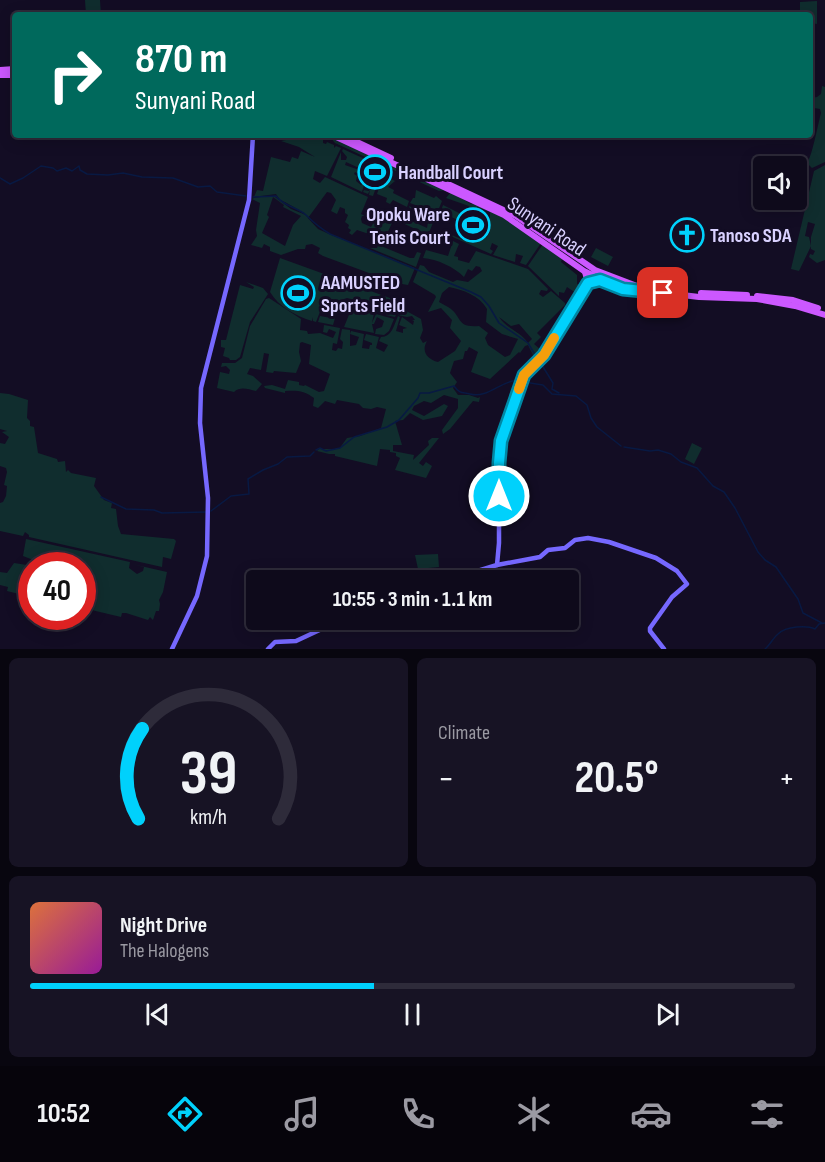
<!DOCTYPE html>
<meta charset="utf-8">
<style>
body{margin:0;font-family:"Sofia Sans Condensed",sans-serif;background:#171324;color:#f1f3f6;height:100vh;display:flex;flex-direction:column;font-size:22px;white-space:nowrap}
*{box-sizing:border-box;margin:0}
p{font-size:20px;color:#9b9aa3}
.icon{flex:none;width:33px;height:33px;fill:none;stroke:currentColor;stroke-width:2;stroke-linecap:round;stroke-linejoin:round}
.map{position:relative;height:649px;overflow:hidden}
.sheet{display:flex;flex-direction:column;gap:9px;padding:9px;background:#08060f;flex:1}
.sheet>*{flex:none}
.guide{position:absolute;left:12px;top:12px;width:801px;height:126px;border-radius:6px;box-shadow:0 3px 15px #0003,0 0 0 2px #2e2b3a;background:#00695c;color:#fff;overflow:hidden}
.tools{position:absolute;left:753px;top:156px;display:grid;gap:12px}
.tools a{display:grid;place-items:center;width:54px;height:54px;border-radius:6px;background:#0e0a1b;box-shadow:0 3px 15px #0003,0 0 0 2px #2e2b3a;font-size:30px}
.speed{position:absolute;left:18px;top:552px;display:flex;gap:12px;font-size:30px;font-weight:700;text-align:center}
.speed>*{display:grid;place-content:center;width:78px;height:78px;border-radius:50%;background:#0e0a1b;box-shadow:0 3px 15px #0003,0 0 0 2px #2e2b3a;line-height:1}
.speed .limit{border:9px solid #d22;background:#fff;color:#111}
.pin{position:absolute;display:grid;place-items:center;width:51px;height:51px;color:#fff;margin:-26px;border-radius:12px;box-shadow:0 3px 9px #0006}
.me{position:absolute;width:66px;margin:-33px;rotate:0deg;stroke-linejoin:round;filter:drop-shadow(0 0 4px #0008)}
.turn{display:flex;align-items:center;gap:21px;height:126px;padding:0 24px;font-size:27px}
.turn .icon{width:78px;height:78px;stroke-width:2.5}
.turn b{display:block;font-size:42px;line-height:51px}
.big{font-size:45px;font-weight:700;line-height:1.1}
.sheet .tile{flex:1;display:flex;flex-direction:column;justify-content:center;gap:9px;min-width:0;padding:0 21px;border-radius:9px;background:#171324}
.sheet .dial{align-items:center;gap:0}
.dial svg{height:156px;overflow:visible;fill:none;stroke:#2e2b3a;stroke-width:7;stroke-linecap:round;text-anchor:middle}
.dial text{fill:#f1f3f6;stroke:none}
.song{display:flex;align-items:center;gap:18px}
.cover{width:72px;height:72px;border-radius:9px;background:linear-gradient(135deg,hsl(20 70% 55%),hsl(300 70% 35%))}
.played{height:6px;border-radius:3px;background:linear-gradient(90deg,#00d1fc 45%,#2e2b3a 45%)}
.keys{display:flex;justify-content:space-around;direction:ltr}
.heat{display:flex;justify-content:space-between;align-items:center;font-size:33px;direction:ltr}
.sheet .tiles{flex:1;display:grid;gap:9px;grid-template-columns:1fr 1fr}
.tile:last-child{grid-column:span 2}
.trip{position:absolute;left:246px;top:570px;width:333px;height:60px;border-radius:6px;background:#0e0a1b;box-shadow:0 3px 15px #0003,0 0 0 2px #2e2b3a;font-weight:700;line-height:60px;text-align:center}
.dock{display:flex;height:96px;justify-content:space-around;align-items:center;background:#06040b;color:#9b9aa3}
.dock .icon{width:42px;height:42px}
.dock .current{color:#00d1fc}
.dock b{font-size:27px;color:#f1f3f6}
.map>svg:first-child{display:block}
.green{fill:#102d2e;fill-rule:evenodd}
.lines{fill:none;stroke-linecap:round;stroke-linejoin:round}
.stream{stroke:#081943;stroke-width:1.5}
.secondary{stroke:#7668ff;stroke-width:4.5}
.primary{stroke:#cc58ff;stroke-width:6}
.route-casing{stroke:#0088a4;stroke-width:15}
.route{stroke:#00d1fc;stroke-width:10}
.slow{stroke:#f59e0b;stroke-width:10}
.labels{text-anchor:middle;stroke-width:6;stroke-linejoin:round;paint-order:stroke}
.poi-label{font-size:20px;font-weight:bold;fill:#d9d1ff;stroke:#130d24;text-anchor:start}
.street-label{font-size:20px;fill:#d9d1ff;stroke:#130d24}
</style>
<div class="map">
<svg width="825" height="649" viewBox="0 0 825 649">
<rect width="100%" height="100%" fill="#130d24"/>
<g class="green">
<polygon points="85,0 100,0 101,15 86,15"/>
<polygon points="817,1 817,24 810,23 810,15 800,15 800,2"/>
<path d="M822,86L825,87V162L812,168L807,163C812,157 818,124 821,113L820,109L814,108L813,113L810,112V98L817,97L821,94Z"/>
<path d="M299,135H323V143L326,144L327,142L334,145V148L336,146L341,148L327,176L315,171L313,179L320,183L325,177L368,197L361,214L365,216H362L361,219L362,223L371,227L382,209L386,212L383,218L391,221L396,214L427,228L428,222L425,223L406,213H409L410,209L409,206L427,215L429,211L434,212L410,203L413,198H415L416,190L434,198L436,196L442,201L428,235L394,219L381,246L410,258H414L417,252L421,253L416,267L370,248H377L378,245L369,234L357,230L352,235L349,233L351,230L348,228L349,225L345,222L348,215L345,213V209L340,207L337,214L331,211L336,200L331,193L327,192L308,218L305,215L318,229L329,234L415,268L408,285L396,283L323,256L318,253L320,248L312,244L306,245L305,249H298L281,255L270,251V247L264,244L262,248L251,245L257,236L256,230L260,203L252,199L254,198L267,196L275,197L291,209L306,215C303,212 284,201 280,200L276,194L254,197L257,190L263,191L271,157L290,162L292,157L298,159L301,151L315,157L299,147L281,141L291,139L297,140ZM273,197L284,205L283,207L301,216L293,225L285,246L262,233L269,217L267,215Z"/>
<polygon points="331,138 338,140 446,190 439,191 335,143"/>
<path d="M343,149L367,160V163L372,166L374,163L383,168L373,196L369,195L370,190L368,194L363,192L364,190L369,191L371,184L369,183L367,186L364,185L362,192L331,177L341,152V160H346L347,157L342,151ZM346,162L359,168L361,165L370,169V172L378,176L377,178L368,175L367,180L361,185L356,181L357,176L354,174L355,172L363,176L365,172L345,165Z"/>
<polygon points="825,165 825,260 817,263 809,257 810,254 813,255 815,251 811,249 811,237 815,224 808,222 805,236 809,237 811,246 799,271 791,269 814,171"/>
<polygon points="383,176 386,177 383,183 386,185 389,178 395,181 388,187 394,190 393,193 409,201 407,207 393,200 390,204 386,202 387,198 377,194"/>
<polygon points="451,192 471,204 475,204 504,217 541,243 526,265 520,263 523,256 516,254 515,262 493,255 498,246 492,243 490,249 493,251 491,254 446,234 447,233 466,241 470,233 476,236 478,233 484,234 486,238 490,232 490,229 487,229 485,232 449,216 448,218 444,214 443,215 440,214 443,205 479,223 484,223 490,219 490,212 477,207 476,211 471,210 469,206 446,198"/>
<path d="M453,241L459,244L454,256L458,257V260L469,263L476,251L528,269L548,289L547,291L541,290L539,294L543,297L551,291L565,303V305L537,333L541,337L534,344L541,350L537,359L533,355L528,345L525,346L520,353L519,352L490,379L471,372L478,352L469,347L467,351H465L463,359L454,361L450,373L457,382L453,388L458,395H469L478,398L480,397L479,402L473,401L450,429L443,434L442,430L458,408V399L444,395L431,403L424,401L414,406L412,410L424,416L444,404L448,406L442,416L423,420L410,413L403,420L395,421L402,445H393V451L414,455L413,460L429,445L428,441L432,438H439L419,463L423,466L426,462L432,466L426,478L395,470L400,458L396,456V453L390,452V450L380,449L377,466L335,456V454H329L317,451L319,449H339L347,438L360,436L381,428L386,409L377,407L371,409L363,408L359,404L337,400L335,404L325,401L318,408L313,406L314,398C305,391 297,390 285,391V393L265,388L264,386L272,385L285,389L288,380L299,382V385L304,386L305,385L319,392L324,391L330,374L309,364L311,345L302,342L300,343L299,352L301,361L296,373L274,371L273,373L266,372L269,354L264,353L261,370L250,368L247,374L253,376L262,384L256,391C248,389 240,386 234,392L217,388L220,372L229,374L230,370L226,366L221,367L222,363H235L242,358L250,326L266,299L269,298L301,319L300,330L307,331L308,334L320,333L333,338L336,332L329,329L327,333L323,332L324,325L340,328L337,344L333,343L332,350L336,351L338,348L342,349L343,342L340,339L342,329L350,330V346L356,345L359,337L350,334L351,331L364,334L362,348L369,349L370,345H372V343L364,340L366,334L379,337L376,348L384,352L388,345L379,341L381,337C392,337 394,325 398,316L400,317L396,331L403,333V329L407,328L399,325L402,317L413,325L414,321L412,320H415L412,316L407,317L398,315L401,308L421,319L423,330L420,338L423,343L427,341C421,351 427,359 438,362L455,351L461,341L450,328L452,320L441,308L428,312L436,297L435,295L413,282L420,265L424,266L429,272L453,282L457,280L468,282L482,271L480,267L476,266L472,271L468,269L464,277C454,267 437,259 423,258L426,250L448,256ZM449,287C463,290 479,295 487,309L486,322L502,334L518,339L510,355L505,357L488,345L485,338L488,333L479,326C455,328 463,316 448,307C445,305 442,304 439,302L442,293ZM499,317L511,326L519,324L532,339L528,343C521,332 507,329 499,317Z"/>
<polygon points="543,244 562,259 561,262 577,275 577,284 581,286 576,293 567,287 564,293 559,292 559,296 528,266"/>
<polygon points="596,248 613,257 608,266 591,257"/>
<path d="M280,258L338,279L336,284L331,282L330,286L340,290L342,286L337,284L340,280L401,302L395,317L386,315L388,308L387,303L380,302V309L385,311L384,314L366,309L367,302L359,300L358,308L374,313L372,323L376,314L394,319L389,331L384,335L375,334L376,329L382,327L384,321L377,317L374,324H372L374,333L344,327L355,300L347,298L344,299V308H338L333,325L318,322L320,316L331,318V311L321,309L316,322L313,321V317L312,321C296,316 279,307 270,292Z"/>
<polygon points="246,282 263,288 268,294 250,322 240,357 236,360 230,360 229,358 223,356 225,348 221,347 221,340 226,340 240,285 253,289 254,287"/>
<polygon points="0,393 9,394 28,400 27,418 30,421 30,426 34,427 38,453 57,459 58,462 65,461 66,472 68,470 71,473 96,478 94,486 104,500 112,503 111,508 116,509 118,526 121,534 174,539 176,541 171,559 163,557 162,567 29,537 29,535 25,532 23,536 0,531 0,503 3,502 6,496 7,486 4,485 7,472 6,468 0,466 0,443 5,444 9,437 2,432 7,431 0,429"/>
<polygon points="692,443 702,448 694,464 685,459"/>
<polygon points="26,539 130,562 129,568 137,574 143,571 144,567 132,564 167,572 163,592 159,600 160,604 159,611 156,611 153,620 150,617 148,620 126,613 122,613 121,617 83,608 82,566 32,566 31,597 7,591 8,587 0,585 0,572 7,573 14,563 27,565 28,562 41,563 23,556"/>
<polygon points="438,554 439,567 418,569 415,555"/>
</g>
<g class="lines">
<g class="stream">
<polyline points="0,178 10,184 23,178 41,166 53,168 57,171 66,168 72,171 79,166 80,170 87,174 108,175 123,173 142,177 173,178 198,187 210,186 217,192 246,196"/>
<path d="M253,197L276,196C283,206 297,207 306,215C314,223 320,228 330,234L471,292L481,297L489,306L499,323L528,343L537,358"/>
<polyline points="540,362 553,383 552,389 559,393"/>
<polyline points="524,382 543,385 552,394 576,396 587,405 591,418 597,427 621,446"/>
<polyline points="624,447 650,451 658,450 671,454 681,462 697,468 713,486 724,492 735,508 758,552 765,560 776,567 798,599 803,613 822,623"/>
<path d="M316,450L320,448L326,451L340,448L354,437L387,427L399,420L418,398L420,393H429L454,386C460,394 462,392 470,394C488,399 501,380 519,380"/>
<polyline points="101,497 126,509 154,510 162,513 207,512"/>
<polyline points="211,511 231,496 249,494 248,479 263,470 278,464 287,457 310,456 314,452"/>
<path d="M765,649C770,645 773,638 778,634C786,626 807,625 815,629L819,624L825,623"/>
</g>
<g class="secondary">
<polyline points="497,565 540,557 548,550 565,548 575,540 588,538 609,542 656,558 677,571 687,584 672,597 650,628 650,631 664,649"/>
<polyline points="448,580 497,565 499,543 499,463 503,437 524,375 544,355 593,273"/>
<polyline points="172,649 197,596 207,556 208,498 200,423 201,388 249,200 253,135"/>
<polyline points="268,649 275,642 296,641 326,627 332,620"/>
</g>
<g class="primary">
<polyline points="0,70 15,69"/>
<polyline points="0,75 15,75"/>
<polyline points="332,135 504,215 584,271 616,287 699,297 757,299 795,306 825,315"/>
<polyline points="342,135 391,158"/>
<polyline points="433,177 516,216 595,270 637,286"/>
<polyline points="585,272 588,283 599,280"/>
<polyline points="701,293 747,295"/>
<polyline points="757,296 793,300 818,308"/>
</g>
</g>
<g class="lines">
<g class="route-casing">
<polyline id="route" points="499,496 499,463 501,441 524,375 544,355 588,283 600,280 623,289 663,293"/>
</g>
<use href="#route" class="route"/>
<polyline class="slow" points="519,389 524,375 544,355 554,338"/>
</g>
<defs>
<g id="stadium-ring" transform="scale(1.725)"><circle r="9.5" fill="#130d24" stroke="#00d1fc" stroke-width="1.5"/><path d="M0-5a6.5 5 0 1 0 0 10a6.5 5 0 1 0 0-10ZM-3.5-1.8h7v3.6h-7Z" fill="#00d1fc"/></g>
<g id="church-ring" transform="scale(1.725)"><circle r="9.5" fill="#130d24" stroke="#00d1fc" stroke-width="1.5"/><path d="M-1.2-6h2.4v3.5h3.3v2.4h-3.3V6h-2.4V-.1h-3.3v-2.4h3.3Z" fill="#00d1fc"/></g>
</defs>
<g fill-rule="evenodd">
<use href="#stadium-ring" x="375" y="172"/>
<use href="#stadium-ring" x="473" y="225"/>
<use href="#church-ring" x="687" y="235"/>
<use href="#stadium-ring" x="298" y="293"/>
</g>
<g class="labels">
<g class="poi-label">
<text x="398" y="179">Handball Court</text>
<text x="450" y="221" text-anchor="end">Opoku Ware<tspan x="450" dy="23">Tenis Court</tspan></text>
<text x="710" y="242">Tanoso SDA</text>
<text x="321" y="289">AAMUSTED<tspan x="321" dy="23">Sports Field</tspan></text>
</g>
<g class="street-label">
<text transform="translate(547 226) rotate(34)" y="7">Sunyani Road</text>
</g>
</g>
</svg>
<div class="tools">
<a><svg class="icon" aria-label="sound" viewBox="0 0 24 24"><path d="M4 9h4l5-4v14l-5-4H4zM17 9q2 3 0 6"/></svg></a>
</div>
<div class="speed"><div class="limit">40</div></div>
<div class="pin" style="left:663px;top:293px;background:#d93025"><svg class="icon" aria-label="arrive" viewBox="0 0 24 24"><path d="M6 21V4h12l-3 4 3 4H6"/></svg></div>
<svg class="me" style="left:499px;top:496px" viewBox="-20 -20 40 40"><circle r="17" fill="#00d1fc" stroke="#fff" stroke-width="3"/><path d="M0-11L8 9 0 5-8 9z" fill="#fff"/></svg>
<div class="trip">10:55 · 3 min · 1.1 km</div>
<div class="guide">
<div class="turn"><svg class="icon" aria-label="right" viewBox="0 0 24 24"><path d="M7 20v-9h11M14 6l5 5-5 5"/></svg><div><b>870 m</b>Sunyani Road</div></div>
</div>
</div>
<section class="sheet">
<div class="tiles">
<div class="tile dial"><svg viewBox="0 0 100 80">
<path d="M14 69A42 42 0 1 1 86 69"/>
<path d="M14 69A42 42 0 0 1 16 23" stroke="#00d1fc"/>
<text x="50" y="56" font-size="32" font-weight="700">39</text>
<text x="50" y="72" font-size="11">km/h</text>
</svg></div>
<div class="tile"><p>Climate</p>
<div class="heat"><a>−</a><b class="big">20.5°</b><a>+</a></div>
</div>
<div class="tile">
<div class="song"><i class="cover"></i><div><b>Night Drive</b><p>The Halogens</p></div></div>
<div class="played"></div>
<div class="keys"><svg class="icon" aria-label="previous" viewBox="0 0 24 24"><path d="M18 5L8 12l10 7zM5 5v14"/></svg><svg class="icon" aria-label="pause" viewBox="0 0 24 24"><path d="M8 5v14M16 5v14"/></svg><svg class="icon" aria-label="next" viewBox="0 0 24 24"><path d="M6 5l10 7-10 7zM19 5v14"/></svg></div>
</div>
</div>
</section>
<nav class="dock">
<b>10:52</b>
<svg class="icon current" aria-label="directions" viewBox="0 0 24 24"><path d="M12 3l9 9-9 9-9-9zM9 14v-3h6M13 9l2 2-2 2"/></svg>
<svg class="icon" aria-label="music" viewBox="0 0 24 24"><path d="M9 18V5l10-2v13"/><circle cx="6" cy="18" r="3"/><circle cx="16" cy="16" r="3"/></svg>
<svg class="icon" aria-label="phone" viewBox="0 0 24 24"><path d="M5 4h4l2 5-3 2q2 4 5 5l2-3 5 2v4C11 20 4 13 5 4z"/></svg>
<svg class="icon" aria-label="climate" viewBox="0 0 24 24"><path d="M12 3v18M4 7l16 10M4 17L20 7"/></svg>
<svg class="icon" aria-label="car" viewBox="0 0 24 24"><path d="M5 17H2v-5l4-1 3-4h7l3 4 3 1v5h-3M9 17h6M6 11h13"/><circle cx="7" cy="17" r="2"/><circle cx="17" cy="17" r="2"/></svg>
<svg class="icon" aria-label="filters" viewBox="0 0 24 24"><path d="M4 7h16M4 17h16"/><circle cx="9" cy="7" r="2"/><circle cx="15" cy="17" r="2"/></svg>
</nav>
